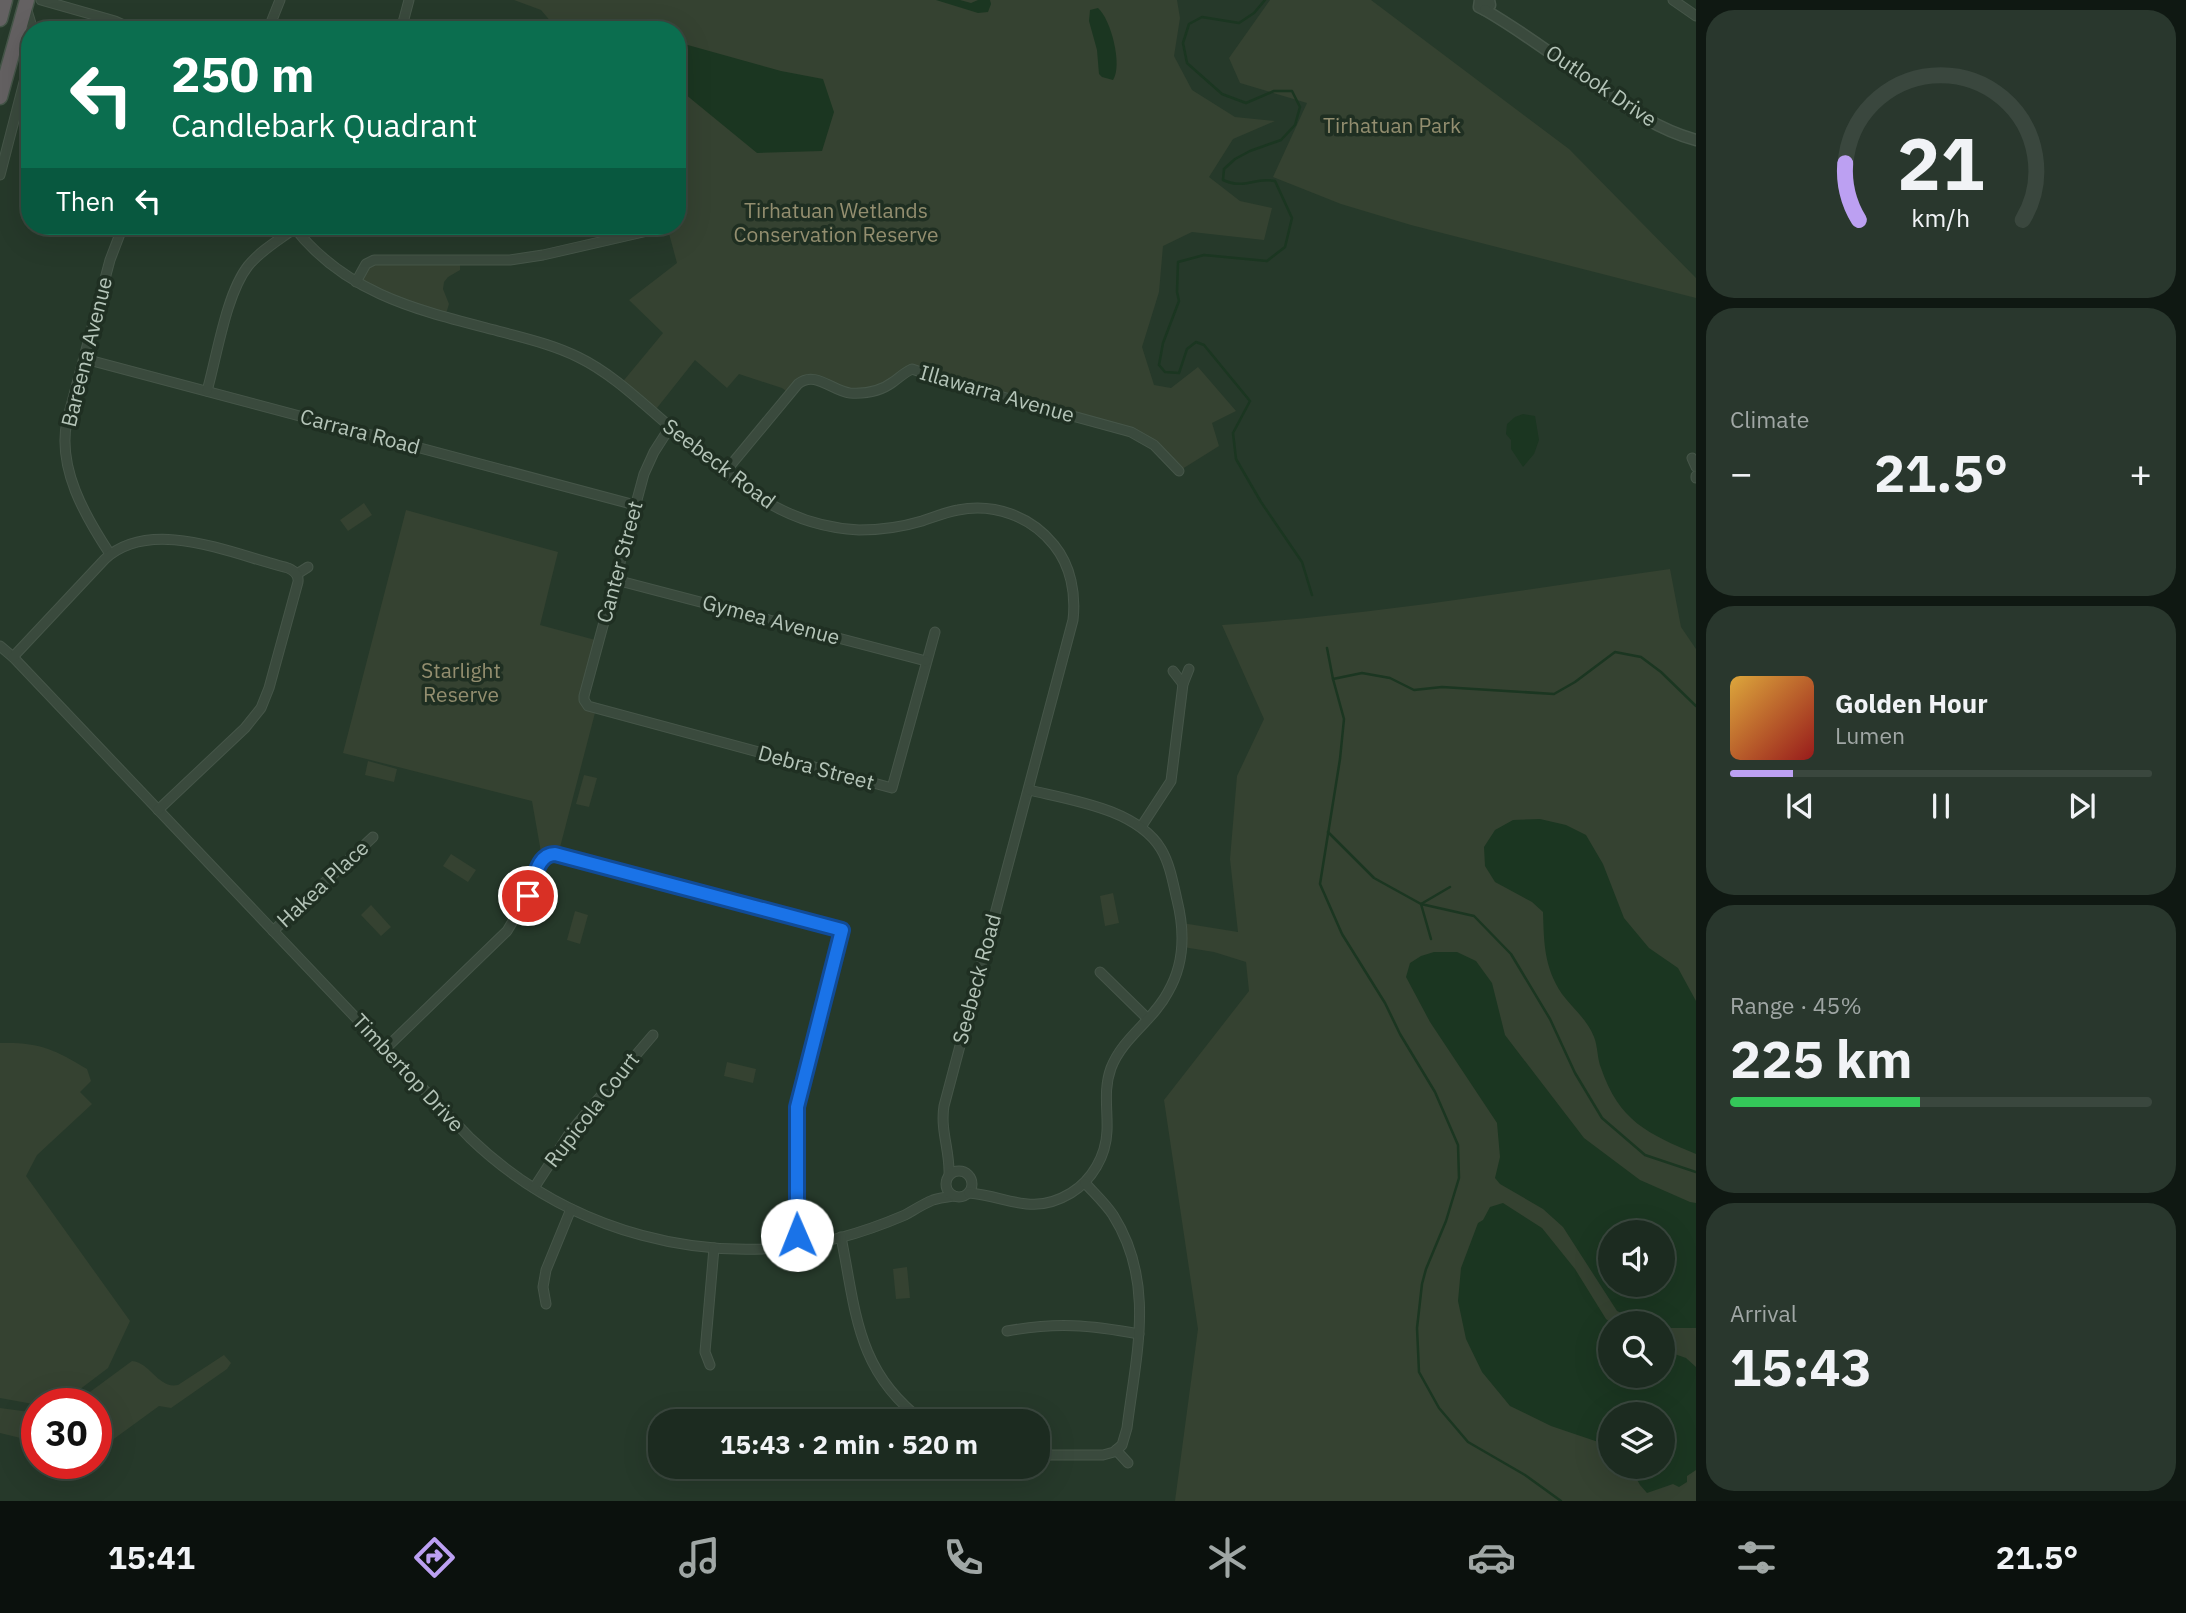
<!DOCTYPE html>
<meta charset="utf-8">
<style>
body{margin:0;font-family:"IBM Plex Sans",sans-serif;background:#29372d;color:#f1f3f6;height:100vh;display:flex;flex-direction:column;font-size:26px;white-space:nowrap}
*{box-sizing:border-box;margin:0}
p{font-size:23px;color:#a0a7a5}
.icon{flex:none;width:38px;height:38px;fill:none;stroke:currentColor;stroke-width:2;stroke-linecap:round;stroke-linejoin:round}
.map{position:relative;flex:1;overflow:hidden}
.drawer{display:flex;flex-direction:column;gap:10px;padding:10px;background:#0f1812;width:490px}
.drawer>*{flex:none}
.banner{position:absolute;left:21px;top:21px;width:665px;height:214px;border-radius:28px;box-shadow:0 7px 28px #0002,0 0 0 2px #3a473e;background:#0b6e4f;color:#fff;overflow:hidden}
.controls{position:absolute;left:1598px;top:1220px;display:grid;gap:14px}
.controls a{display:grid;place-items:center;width:77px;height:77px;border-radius:50%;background:#1c2b20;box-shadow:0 7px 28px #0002,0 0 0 2px #3a473e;font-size:35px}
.speed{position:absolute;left:21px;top:1388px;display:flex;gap:14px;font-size:35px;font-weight:700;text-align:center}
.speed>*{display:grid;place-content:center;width:91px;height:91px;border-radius:50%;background:#1c2b20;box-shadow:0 7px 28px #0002,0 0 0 2px #3a473e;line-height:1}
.speed .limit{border:10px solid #d22;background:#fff;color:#111}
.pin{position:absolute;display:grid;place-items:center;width:60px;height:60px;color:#fff;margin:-30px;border:4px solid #fff;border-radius:50%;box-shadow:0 2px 7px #0007}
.me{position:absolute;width:77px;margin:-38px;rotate:359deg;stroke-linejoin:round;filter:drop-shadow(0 0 5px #0008)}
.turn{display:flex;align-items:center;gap:24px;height:147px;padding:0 35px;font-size:32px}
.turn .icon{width:91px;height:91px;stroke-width:2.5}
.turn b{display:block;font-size:49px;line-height:60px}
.then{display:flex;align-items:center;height:66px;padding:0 35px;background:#0003;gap:14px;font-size:26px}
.big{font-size:52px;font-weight:700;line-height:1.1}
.drawer .tile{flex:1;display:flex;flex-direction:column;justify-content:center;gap:10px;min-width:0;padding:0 24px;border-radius:28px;background:#29372d}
.drawer .dial{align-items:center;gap:0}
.dial svg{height:182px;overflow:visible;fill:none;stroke:#3a473e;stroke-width:7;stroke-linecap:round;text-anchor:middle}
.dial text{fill:#f1f3f6;stroke:none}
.song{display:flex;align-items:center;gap:21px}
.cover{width:84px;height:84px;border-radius:10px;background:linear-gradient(135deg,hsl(40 70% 55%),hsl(0 70% 35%))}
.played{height:7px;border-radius:4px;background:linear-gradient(90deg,#bca0f2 15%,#3a473e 15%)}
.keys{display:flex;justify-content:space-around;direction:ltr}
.heat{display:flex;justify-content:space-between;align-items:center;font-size:38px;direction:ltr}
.charge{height:10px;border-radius:5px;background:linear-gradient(90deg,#34c759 45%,#3a473e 0)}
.trip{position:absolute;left:648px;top:1409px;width:402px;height:70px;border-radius:28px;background:#1c2b20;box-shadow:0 7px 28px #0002,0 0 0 2px #3a473e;font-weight:700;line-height:70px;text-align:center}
.menu{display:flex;height:112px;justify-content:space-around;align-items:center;background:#0b110d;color:#a0a7a5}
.menu .icon{width:49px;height:49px}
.menu .current{color:#bca0f2}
.menu b{font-size:32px;color:#f1f3f6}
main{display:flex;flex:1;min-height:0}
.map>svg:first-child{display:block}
.green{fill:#354231;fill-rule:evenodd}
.water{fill:#1b3621;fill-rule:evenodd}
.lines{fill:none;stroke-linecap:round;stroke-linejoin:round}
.stream{stroke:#1b3621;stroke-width:2.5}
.minor-casing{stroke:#465649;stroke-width:11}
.tertiary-casing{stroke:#465649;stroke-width:13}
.trunk-casing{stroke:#455548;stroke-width:17}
.minor{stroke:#3a4a3d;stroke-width:9}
.tertiary{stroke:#3a4a3d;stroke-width:10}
.trunk{stroke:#646162;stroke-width:14}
.route-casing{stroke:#114b97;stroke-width:18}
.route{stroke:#1a73e8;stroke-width:12}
.labels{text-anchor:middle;stroke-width:7;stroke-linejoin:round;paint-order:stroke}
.street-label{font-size:21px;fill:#b5c5b9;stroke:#1f2f22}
.park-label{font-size:21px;fill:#938e6f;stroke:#1f2f22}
</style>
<main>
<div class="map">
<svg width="1696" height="1501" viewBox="0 0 1696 1501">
<rect width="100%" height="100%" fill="#26392a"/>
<g class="green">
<polygon points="514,0 1177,0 1180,18 1174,56 1192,90 1235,117 1275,121 1233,139 1209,177 1240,201 1272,208 1264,240 1192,232 1163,246 1159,292 1142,347 1154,385 1171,388 1198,367 1236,411 1212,423 1219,446 1179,471 1146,440 920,371 893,382 853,393 812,378 790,394 782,388 739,374 727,388 695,360 653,413 620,385 663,333 629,300 677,263 667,226 677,226 677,30 558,30 541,10"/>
<polygon points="1270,0 1371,0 1569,149 1696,278 1696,298 1411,225 1341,204 1273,177 1307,103 1240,83 1229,58"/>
<polygon points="460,261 460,270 448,277 444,282 443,289 449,304 445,317 356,282 366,264"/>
<polygon points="364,503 372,515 348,531 340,520"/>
<polygon points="406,510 558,552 540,625 599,641 584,696 596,709 558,855 542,858 532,801 343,753"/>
<path d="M1670,569L1681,627L1696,649V1501H1175L1198,1329L1164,1100L1249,991L1246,962L1214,952L1183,947L1182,923L1238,932L1230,859L1237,776L1264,719L1222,625C1372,615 1521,590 1670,569ZM1610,1232H1662V1284H1610ZM1610,1323H1662V1376H1610ZM1610,1414H1662V1466H1610Z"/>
<polygon points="368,761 397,769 394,782 365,775"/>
<polygon points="584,775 597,778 589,807 576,804"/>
<polygon points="451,854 476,870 468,882 443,866"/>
<polygon points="1113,893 1119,923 1105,926 1100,896"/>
<polygon points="371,905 391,927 381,936 361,915"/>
<polygon points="575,911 588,915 580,944 567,940"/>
<path d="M0,1043C39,1042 54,1049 87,1069L91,1081L80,1092L92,1104L37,1155L26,1176L130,1321L108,1368L71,1396L50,1404H33L0,1398Z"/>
<polygon points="727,1062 756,1069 753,1083 724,1076"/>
<polygon points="907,1267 910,1298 896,1299 893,1269"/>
<path d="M224,1355L231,1363L227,1369L171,1408L159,1406L100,1449L96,1457V1404L75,1403L132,1361C151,1363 158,1389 178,1385Z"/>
<polygon points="0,1408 37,1413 37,1442 0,1433"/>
</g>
<g class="water">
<polygon points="936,0 960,0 971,3 978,0 990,0 991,4 988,12 978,13"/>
<path d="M1098,8C1111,19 1123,66 1113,80L1102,77L1099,74L1097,50L1089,21L1090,10Z"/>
<polygon points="677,42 781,71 823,79 834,112 822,151 757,153 685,94 677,94"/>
<polygon points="1523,414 1535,416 1539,440 1534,454 1523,467 1511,449 1511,440 1506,434 1507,424 1515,417"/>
<path d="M1540,819L1566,825L1586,835L1603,864L1624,918L1649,948L1678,968L1696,1001V1154C1648,1134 1619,1121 1601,1068C1597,1058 1598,1047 1594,1037C1587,1019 1573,1009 1562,994C1544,967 1544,943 1543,912L1532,902L1495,882L1485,866L1484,847L1495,830L1513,820Z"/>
<path d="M1434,952H1457L1476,961L1492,983L1505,1035L1584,1138L1640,1180L1690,1202L1696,1203V1328H1663L1662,1323H1643L1617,1311L1563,1227L1543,1209L1500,1184L1495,1178L1500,1157L1497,1123L1430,1022L1406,977L1410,963L1421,956ZM1610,1232H1662V1284H1610Z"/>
<polygon points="1503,1203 1542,1228 1575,1269 1606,1319 1611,1323 1610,1376 1662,1376 1663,1350 1686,1358 1696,1367 1696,1470 1687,1476 1687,1482 1679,1487 1673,1484 1647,1493 1640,1485 1630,1467 1662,1466 1662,1414 1610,1414 1610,1446 1551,1426 1510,1406 1482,1372 1466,1339 1458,1301 1461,1268 1478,1223 1483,1220 1490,1207"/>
</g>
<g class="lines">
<g class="stream">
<path d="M1265,0L1254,13L1239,23L1202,17L1189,24L1183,43L1187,63L1222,94L1246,103L1274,91H1292L1300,107L1295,125L1281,140L1250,151L1235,159L1224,169L1223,180C1246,190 1252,177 1275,181L1292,218L1285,247L1267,261L1204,255L1178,262L1177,292L1179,301L1163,343L1159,365L1165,372L1179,373L1187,349L1196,342L1204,345L1250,401L1233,433L1236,459L1261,502L1302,562L1312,595"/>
<polyline points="1327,648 1333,679 1362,673 1390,678 1414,690 1442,687 1554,694 1575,682 1615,652 1641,657 1661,672 1696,706"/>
<polyline points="1333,679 1344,719 1340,759 1320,884 1342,934 1385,1003 1400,1034 1435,1092 1458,1145 1459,1178 1446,1221 1426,1269 1422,1284 1417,1328 1419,1372 1439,1408 1468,1442 1525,1475 1561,1501"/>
<polyline points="1328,832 1374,878 1421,904 1474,916 1511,954 1550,1019 1575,1073 1602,1118 1645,1155 1696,1172"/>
<polyline points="1431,939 1421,904 1450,887"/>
</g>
<g class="minor-casing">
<g id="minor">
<polyline points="41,0 115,21 135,30"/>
<polyline points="1673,0 1696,16"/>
<polyline points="26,7 33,30"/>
<polyline points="268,30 280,0"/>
<polyline points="401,30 409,0"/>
<polyline points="0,175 30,59"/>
<path d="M293,226C347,296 422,311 502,332C528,339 554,345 578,357C611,373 639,400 667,424C694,447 722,470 750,491C782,514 819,528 859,530C881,530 902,527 922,521C934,517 946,512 958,510C994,503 1031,516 1054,545C1071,566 1076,594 1073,620L944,1106C940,1130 950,1151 949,1174"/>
<polyline points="356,282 366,264 374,260 510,260 543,255 665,227"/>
<polyline points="85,359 635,505"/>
<path d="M207,391C217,356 226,294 248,266C261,250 279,240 295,228"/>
<polyline points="670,427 654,452 644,474 584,696 584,700 588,706 892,788 935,632"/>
<polyline points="1692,458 1696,467"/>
<path d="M725,472L798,384C815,370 832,391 850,393C865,394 881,391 893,382C900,377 905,372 912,369L959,385L1131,432L1154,445L1179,471"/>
<polyline points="1696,478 1696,476"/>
<path d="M110,554C85,516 57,468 67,421L110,260L123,226"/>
<polyline points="297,574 308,567"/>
<polyline points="616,580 926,661"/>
<path d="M0,646L13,657L470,1138C568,1232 707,1270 839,1238C862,1232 884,1224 905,1215C914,1210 923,1204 933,1200C939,1198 947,1197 954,1196"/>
<path d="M13,657L105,559C152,516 234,555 288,568C295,571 299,575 298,582L269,688L261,708L245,728L158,810"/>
<polyline points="1173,671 1183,684"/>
<polyline points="1141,827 1171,781 1183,684 1189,669"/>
<polyline points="273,931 373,837"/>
<polyline points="1100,972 1147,1018"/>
<polyline points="385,1049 507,931 528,896 542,858 548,854 557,854 842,930 798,1100 796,1122 797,1246"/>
<circle cx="959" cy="1184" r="13"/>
<polyline points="534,1188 571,1131 653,1035"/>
<path d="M969,1193C1008,1196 1031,1217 1071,1193C1092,1180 1106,1156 1107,1131C1108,1110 1103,1090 1111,1068C1123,1037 1153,1021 1168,992C1185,963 1185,932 1177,900C1173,883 1170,864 1161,849C1137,809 1071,800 1029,790"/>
<path d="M841,1237C856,1311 856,1371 923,1421"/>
<polyline points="546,1304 543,1287 546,1270 571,1209"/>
<path d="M1007,1331C1057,1322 1090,1325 1139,1334"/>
<polyline points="710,1365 705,1352 714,1248"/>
<polyline points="1116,1450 1128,1463"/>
<path d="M1038,1455H1103L1114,1452L1122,1445L1127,1428C1136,1354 1156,1283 1113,1215C1105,1203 1094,1193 1085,1183"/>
</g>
</g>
<g class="tertiary-casing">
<g id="tertiary">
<polyline points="1480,0 1479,7 1485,10 1490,5 1489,0"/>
<path d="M1485,10C1521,31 1554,55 1588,80C1622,104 1655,129 1696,140"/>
</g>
</g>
<g class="trunk-casing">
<g id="trunk">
<polyline points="0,19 5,0"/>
<polyline points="0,97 27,0"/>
</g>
</g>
<use href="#minor" class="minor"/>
<use href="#tertiary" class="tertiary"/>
<use href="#trunk" class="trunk"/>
</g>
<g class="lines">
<g class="route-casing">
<path id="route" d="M528,896C535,881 536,854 555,854L842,930L797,1107V1235"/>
</g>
<use href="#route" class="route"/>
</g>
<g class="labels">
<g class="street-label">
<text transform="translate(1601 86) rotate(34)" y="7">Outlook Drive</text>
<text transform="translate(87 352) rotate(-76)" y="7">Bareena Avenue</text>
<text transform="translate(997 394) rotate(16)" y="7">Illawarra Avenue</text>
<text transform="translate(360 432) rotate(15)" y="7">Carrara Road</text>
<text transform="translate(719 464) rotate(37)" y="7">Seebeck Road</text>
<text transform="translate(620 562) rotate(-75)" y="7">Canter Street</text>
<text transform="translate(771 620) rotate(15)" y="7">Gymea Avenue</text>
<text transform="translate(816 768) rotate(15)" y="7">Debra Street</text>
<text transform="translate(323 884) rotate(-43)" y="7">Hakea Place</text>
<text transform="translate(977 979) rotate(-75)" y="7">Seebeck Road</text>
<text transform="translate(408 1073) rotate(47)" y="7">Timbertop Drive</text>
<text transform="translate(592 1110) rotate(-52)" y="7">Rupicola Court</text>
</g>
<g class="park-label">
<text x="1392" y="133">Tirhatuan Park</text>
<text x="836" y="218">Tirhatuan Wetlands<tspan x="836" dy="24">Conservation Reserve</tspan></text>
<text x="461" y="678">Starlight<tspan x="461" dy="24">Reserve</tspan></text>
</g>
</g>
</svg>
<div class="controls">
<a><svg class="icon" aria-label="sound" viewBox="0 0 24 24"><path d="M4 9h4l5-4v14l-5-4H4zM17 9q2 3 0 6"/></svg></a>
<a><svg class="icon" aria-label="search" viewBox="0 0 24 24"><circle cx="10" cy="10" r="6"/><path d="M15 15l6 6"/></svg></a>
<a><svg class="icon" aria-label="layers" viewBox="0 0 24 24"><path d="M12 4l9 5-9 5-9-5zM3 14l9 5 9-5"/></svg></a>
</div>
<div class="speed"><div class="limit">30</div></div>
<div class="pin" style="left:528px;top:896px;background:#d93025"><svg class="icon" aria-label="arrive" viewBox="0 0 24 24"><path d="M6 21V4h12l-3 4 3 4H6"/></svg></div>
<svg class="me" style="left:797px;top:1235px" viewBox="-20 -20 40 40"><circle r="19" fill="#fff"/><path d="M0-13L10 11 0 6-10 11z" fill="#1a73e8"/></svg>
<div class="trip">15:43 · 2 min · 520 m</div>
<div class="banner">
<div class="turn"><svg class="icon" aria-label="left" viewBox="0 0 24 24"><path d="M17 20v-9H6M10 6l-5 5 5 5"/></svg><div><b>250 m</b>Candlebark Quadrant</div></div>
<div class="then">Then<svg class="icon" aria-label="left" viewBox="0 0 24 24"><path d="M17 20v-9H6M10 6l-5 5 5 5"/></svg></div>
</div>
</div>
<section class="drawer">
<div class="tile dial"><svg viewBox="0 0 100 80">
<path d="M14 69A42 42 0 1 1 86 69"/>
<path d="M14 69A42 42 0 0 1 8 44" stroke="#bca0f2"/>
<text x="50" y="56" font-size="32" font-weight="700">21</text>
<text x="50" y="72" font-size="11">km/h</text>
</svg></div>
<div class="tile"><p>Climate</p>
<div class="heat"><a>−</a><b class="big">21.5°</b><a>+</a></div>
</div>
<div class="tile">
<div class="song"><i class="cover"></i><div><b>Golden Hour</b><p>Lumen</p></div></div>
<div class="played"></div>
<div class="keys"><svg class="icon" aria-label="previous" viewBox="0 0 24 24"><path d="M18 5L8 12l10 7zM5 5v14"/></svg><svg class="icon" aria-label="pause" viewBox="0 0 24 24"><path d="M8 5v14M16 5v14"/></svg><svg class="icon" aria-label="next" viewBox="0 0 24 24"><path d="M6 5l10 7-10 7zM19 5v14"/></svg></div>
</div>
<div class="tile"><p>Range · 45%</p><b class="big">225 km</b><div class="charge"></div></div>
<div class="tile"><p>Arrival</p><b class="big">15:43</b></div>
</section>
</main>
<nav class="menu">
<b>15:41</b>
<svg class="icon current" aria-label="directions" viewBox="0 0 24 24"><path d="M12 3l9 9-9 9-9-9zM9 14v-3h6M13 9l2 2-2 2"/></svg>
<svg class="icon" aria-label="music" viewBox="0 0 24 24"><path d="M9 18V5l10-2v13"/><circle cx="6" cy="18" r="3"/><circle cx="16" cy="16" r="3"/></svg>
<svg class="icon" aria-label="phone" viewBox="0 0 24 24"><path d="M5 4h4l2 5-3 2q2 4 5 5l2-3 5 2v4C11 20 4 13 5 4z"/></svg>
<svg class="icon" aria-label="climate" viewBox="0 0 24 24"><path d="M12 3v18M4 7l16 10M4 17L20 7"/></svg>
<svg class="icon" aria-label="car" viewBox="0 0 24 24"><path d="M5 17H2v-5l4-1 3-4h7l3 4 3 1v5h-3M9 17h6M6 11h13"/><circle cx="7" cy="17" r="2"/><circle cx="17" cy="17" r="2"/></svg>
<svg class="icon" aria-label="filters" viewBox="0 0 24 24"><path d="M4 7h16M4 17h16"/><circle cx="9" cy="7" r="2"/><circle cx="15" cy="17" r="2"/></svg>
<b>21.5°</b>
</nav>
